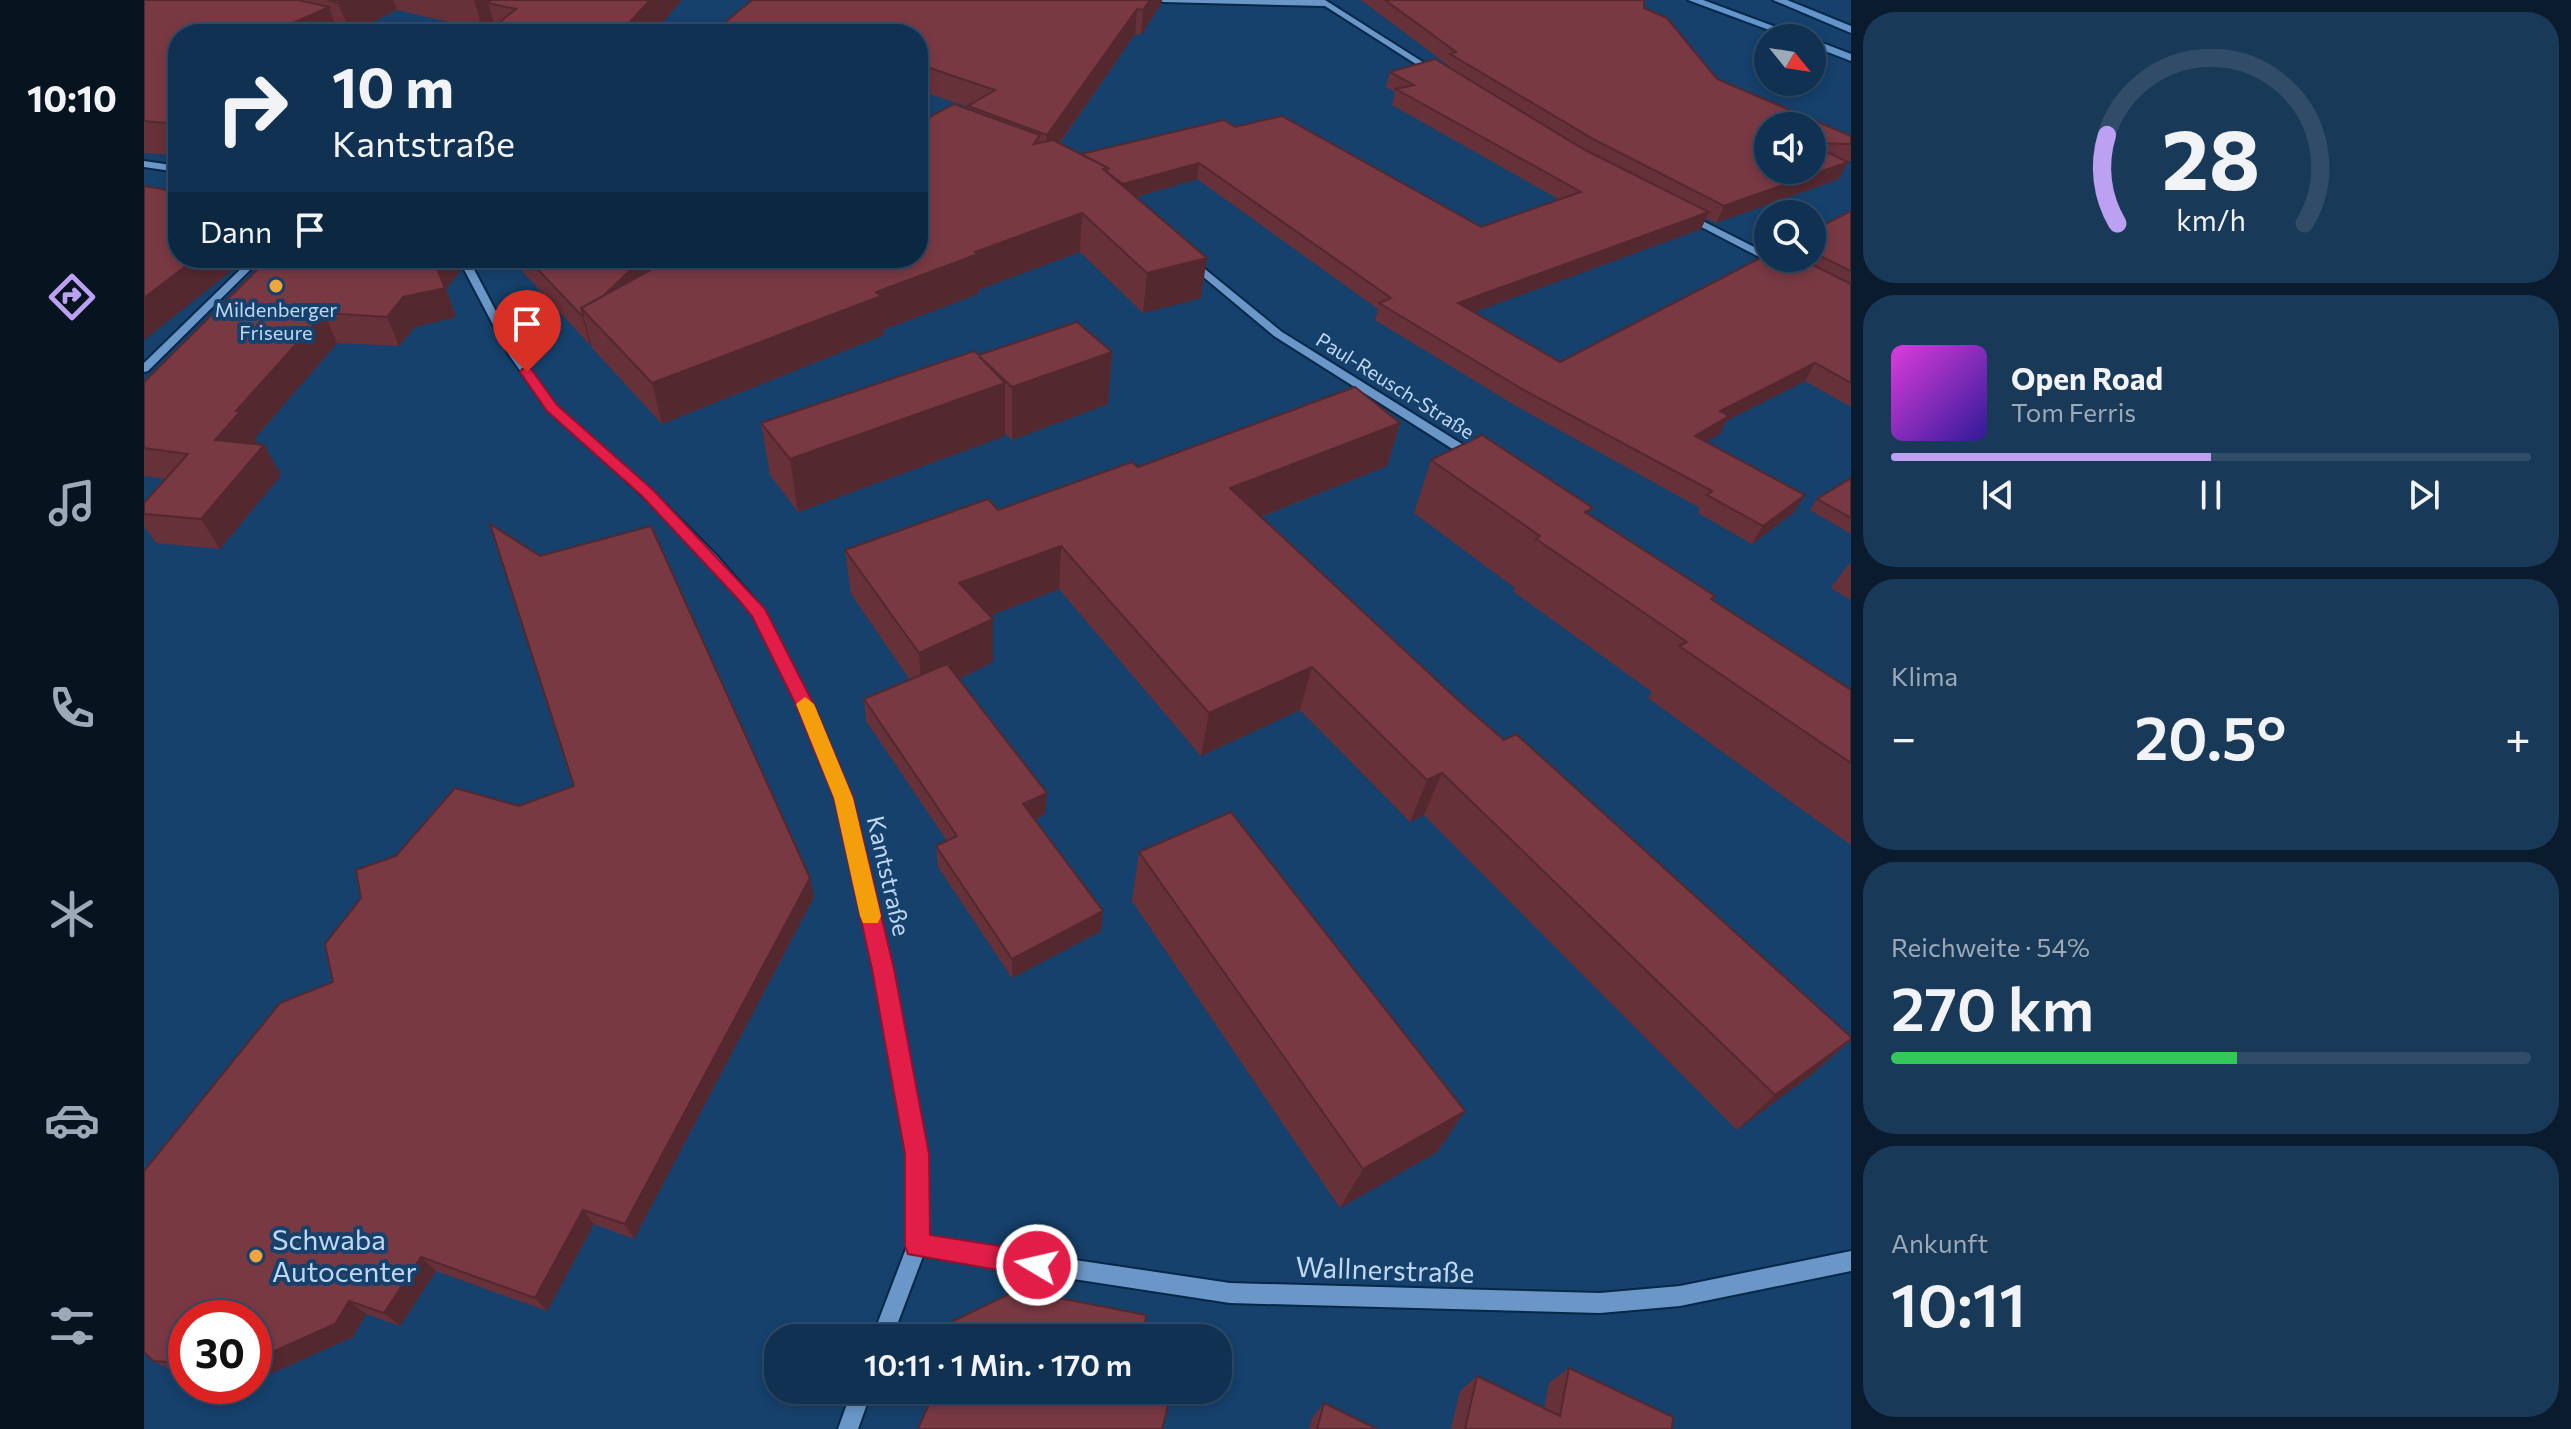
<!DOCTYPE html>
<html lang="de">
<meta charset="utf-8">
<style>
body{margin:0;font-family:Commissioner,sans-serif;background:#193958;color:#f1f3f6;height:100vh;display:flex;flex-direction:column;font-size:30px;white-space:nowrap}
*{box-sizing:border-box;margin:0}
p{font-size:26px;color:#9ca9b7}
.icon{flex:none;width:44px;height:44px;fill:none;stroke:currentColor;stroke-width:2;stroke-linecap:round;stroke-linejoin:round}
.map{position:relative;flex:1;overflow:hidden}
.panel{display:flex;flex-direction:column;gap:12px;padding:12px;background:#091b2d;width:720px}
.panel>*{flex:none}
.banner{position:absolute;left:24px;top:24px;width:760px;height:244px;border-radius:32px;box-shadow:0 4px 12px #0003,0 0 0 2px #304c68;background:#103151;color:#f1f3f6;overflow:hidden}
.needle{width:52px;rotate:120deg}
.tools{position:absolute;left:1610px;top:24px;display:grid;gap:16px}
.tools a{display:grid;place-items:center;width:72px;height:72px;border-radius:50%;background:#103151;box-shadow:0 4px 12px #0003,0 0 0 2px #304c68;font-size:40px}
.speed{position:absolute;left:24px;top:1300px;display:flex;gap:16px;font-size:40px;font-weight:700;text-align:center}
.speed>*{display:grid;place-content:center;width:104px;height:104px;border-radius:50%;background:#103151;box-shadow:0 4px 12px #0003,0 0 0 2px #304c68;line-height:1}
.speed .limit{border:12px solid #d22;background:#fff;color:#111}
.pin{position:absolute;display:grid;place-items:center;width:68px;height:68px;color:#fff;margin:-82px -34px;border-radius:50% 50% 50% 0;rotate:-45deg;box-shadow:0 0 8px #0007}
.pin .icon{rotate:45deg}
.me{position:absolute;width:88px;margin:-44px;rotate:279deg;stroke-linejoin:round;filter:drop-shadow(0 0 6px #0008)}
.turn{display:flex;align-items:center;gap:28px;height:168px;padding:0 32px;font-size:36px}
.turn .icon{width:104px;height:104px;stroke-width:2.5}
.turn b{display:block;font-size:56px;line-height:68px}
.then{display:flex;align-items:center;height:76px;padding:0 32px;background:#0003;gap:16px;font-size:30px}
.big{font-size:60px;font-weight:600;line-height:1.1}
.panel .tile{flex:1;display:flex;flex-direction:column;justify-content:center;gap:12px;min-width:0;padding:0 28px;border-radius:32px;background:#193958}
.panel .dial{align-items:center;gap:0}
.dial svg{height:208px;overflow:visible;fill:none;stroke:#304c68;stroke-width:7;stroke-linecap:round;text-anchor:middle}
.dial text{fill:#f1f3f6;stroke:none}
.song{display:flex;align-items:center;gap:24px}
.cover{width:96px;height:96px;border-radius:12px;background:linear-gradient(135deg,hsl(300 70% 55%),hsl(250 70% 35%))}
.played{height:8px;border-radius:4px;background:linear-gradient(90deg,#bca0f2 50%,#304c68 50%)}
.keys{display:flex;justify-content:space-around;direction:ltr}
.heat{display:flex;justify-content:space-between;align-items:center;font-size:44px;direction:ltr}
.charge{height:12px;border-radius:6px;background:linear-gradient(90deg,#34c759 54%,#304c68 0)}
.trip{position:absolute;left:620px;top:1324px;width:468px;height:80px;border-radius:32px;background:#103151;box-shadow:0 4px 12px #0003,0 0 0 2px #304c68;font-weight:600;line-height:80px;text-align:center}
main{display:flex;flex:1;min-height:0}
.dock{display:flex;flex-direction:column;width:144px;justify-content:space-around;align-items:center;background:#061420;color:#9ca9b7}
.dock .icon{width:56px;height:56px}
.dock .on{color:#bca0f2}
.dock b{font-size:36px;color:#f1f3f6}
.map>svg:first-child{display:block}
.lines{fill:none;stroke-linecap:round;stroke-linejoin:round}
.minor-casing{stroke:#062747;stroke-width:4}
.major-casing{stroke:#062747;stroke-width:4}
.minor{fill:#6b97c8;fill-rule:evenodd}
.major{fill:#6495ca;fill-rule:evenodd}
.wall{fill:#67313a;fill-rule:evenodd}
.shaded-wall{fill:#54282f}
.building{fill:#783943;stroke:#54282f;stroke-width:2}
.route{fill:#e11d48;stroke:#92132f;stroke-width:2}
.slow{fill:#f59e0b}
.poi-dot{fill:#f0a63e;stroke:#16416c;stroke-width:3}
.labels{text-anchor:middle;stroke-width:8;stroke-linejoin:round;paint-order:stroke}
.far-poi-label{font-size:20px;fill:#c1d8f2;stroke:#16416c}
.far-street-label{font-size:20px;fill:#c1d8f2;stroke:#16416c}
.street-label{font-size:24px;fill:#c1d8f2;stroke:#16416c}
.near-poi-label{font-size:28px;fill:#c1d8f2;stroke:#16416c;text-anchor:start}
.near-street-label{font-size:28px;fill:#c1d8f2;stroke:#16416c}
</style>
<main>
<nav class="dock">
<b>10:10</b>
<svg class="icon on" aria-label="directions" viewBox="0 0 24 24"><path d="M12 3l9 9-9 9-9-9zM9 14v-3h6M13 9l2 2-2 2"/></svg>
<svg class="icon" aria-label="music" viewBox="0 0 24 24"><path d="M9 18V5l10-2v13"/><circle cx="6" cy="18" r="3"/><circle cx="16" cy="16" r="3"/></svg>
<svg class="icon" aria-label="phone" viewBox="0 0 24 24"><path d="M5 4h4l2 5-3 2q2 4 5 5l2-3 5 2v4C11 20 4 13 5 4z"/></svg>
<svg class="icon" aria-label="climate" viewBox="0 0 24 24"><path d="M12 3v18M4 7l16 10M4 17L20 7"/></svg>
<svg class="icon" aria-label="car" viewBox="0 0 24 24"><path d="M5 17H2v-5l4-1 3-4h7l3 4 3 1v5h-3M9 17h6M6 11h13"/><circle cx="7" cy="17" r="2"/><circle cx="17" cy="17" r="2"/></svg>
<svg class="icon" aria-label="filters" viewBox="0 0 24 24"><path d="M4 7h16M4 17h16"/><circle cx="9" cy="7" r="2"/><circle cx="15" cy="17" r="2"/></svg>
</nav>
<div class="map">
<svg width="1707" height="1429" viewBox="0 0 1707 1429">
<rect width="100%" height="100%" fill="#16416c"/>
<g class="lines">
<g class="minor-casing">
<g id="minor">
<polygon points="1016,0 1181,0 1296,73 1289,75 1181,6 1019,2"/>
<polygon points="0,161 34,166 34,172 0,167"/>
<polygon points="1543,213 1624,254 1624,258 1629,258 1621,260 1540,218 1538,216"/>
<polygon points="108,258 118,258 4,371 0,372 0,363"/>
<polygon points="314,258 324,258 375,355 412,406 507,490 573,556 620,610 668,705 707,798 747,969 782,1154 783,1238 1086,1283 1456,1293 1536,1286 1707,1251 1707,1271 1536,1306 1456,1313 1086,1303 779,1256 748,1338 728,1338 763,1246 764,1154 731,969 693,798 654,705 610,615 565,562 499,496 404,410 365,355"/>
<polygon points="1045,261 1051,261 1138,332 1334,454 1334,460 1326,460 1130,336 1045,265"/>
<polygon points="708,1390 728,1390 714,1429 694,1429"/>
</g>
</g>
<g class="major-casing">
<g id="major">
<polygon points="1544,0 1559,0 1662,38 1647,38"/>
<polygon points="1629,0 1643,0 1707,26 1707,33"/>
<polygon points="1668,39 1707,54 1707,61 1668,46"/>
</g>
</g>
<use href="#minor" class="minor"/>
<use href="#major" class="major"/>
</g>
<g class="wall">
<polygon points="0,0 538,0 350,27 349,21 339,30 253,10 206,33 193,30 195,34 34,34 34,155 0,153"/>
<path d="M608,0H1018L1017,4L997,35L991,34L916,143L937,154L1091,127L1337,227L1416,200L1248,105L1251,92L1242,87L1246,72L1303,67L1304,65L1217,0H1500V8L1573,79L1707,136V161H1701L1695,179L1572,223L1562,218L1557,229L1330,312L1416,362L1624,258H1668V231L1707,211V407L1661,381L1582,421L1576,434L1561,442L1661,495L1650,512L1608,544L1554,513L1556,508L1372,406L1231,320L1234,309L1053,179L992,197L1057,298L999,313L936,252L834,290V294L739,330L740,335L518,424L448,348L447,344L446,345L366,258H774L824,108V107L774,90V34ZM1668,126V170H1624Z"/>
<polygon points="125,258 317,270 302,289 312,317 271,327 255,346 193,343 111,438 113,442 111,444 120,445 137,475 76,549 12,543 0,526 0,503 22,479 0,476 0,382"/>
<polygon points="968,352 964,404 868,440 861,433 861,436 654,512 626,475 617,423 835,355"/>
<polygon points="1256,423 1243,466 1117,517 1315,701 1707,1040 1667,1075 1593,1130 1280,815 1266,822 1156,710 1057,756 915,589 846,616 849,662 815,679 901,814 891,820 959,911 957,931 868,978 794,867 792,846 803,841 722,721 720,699 766,680 707,594 701,550 854,510 994,467"/>
<polygon points="1287,460 1446,515 1568,600 1707,690 1707,845 1504,698 1508,692 1370,592 1371,588 1270,513"/>
<polygon points="1707,478 1707,534 1666,510 1673,499"/>
<polygon points="1707,563 1707,600 1687,588 1703,566"/>
<polygon points="375,806 666,878 670,897 490,1239 450,1224 403,1311 292,1271 256,1326 222,1314 209,1337 117,1378 110,1378 110,1318 42,1318 42,1373 32,1372 9,1361 189,982 252,856"/>
<polygon points="995,852 1321,1111 1293,1152 1196,1208 988,901"/>
<polygon points="1425,1368 1528,1429 1307,1429 1316,1391 1333,1376 1400,1409 1405,1383"/>
<polygon points="778,1390 1028,1390 784,1407 781,1405"/>
<polygon points="1180,1403 1233,1429 1165,1429 1168,1418"/>
</g>
<g class="shaded-wall">
<polygon points="200,0 249,0 253,10 206,33 194,3"/>
<polygon points="330,0 372,0 344,3 349,21 339,30"/>
<polygon points="506,0 538,0 509,34 475,34"/>
<polygon points="1006,0 1018,0 1017,4 997,35 999,10"/>
<polygon points="185,7 195,34 124,34"/>
<polygon points="993,9 991,34 902,162 903,135"/>
<polygon points="1704,162 1695,179 1572,223 1580,206"/>
<polygon points="1055,163 1053,179 978,201 979,184"/>
<polygon points="1565,212 1557,229 1309,320 1314,303"/>
<polygon points="938,213 936,252 834,290 834,294 739,330 740,335 518,424 508,383 831,252"/>
<polygon points="52,258 104,258 0,340 0,298"/>
<polygon points="293,258 313,258 317,270 302,289 312,317 271,327 255,346 243,317"/>
<polygon points="499,258 536,258 441,312"/>
<polygon points="1063,258 1057,298 999,313 1003,273"/>
<polygon points="180,313 193,343 111,438 113,442 88,470 71,440 92,411"/>
<polygon points="439,315 447,344 446,345 438,316"/>
<polygon points="968,352 964,404 868,440 868,387"/>
<polygon points="1671,363 1661,381 1582,421 1576,434 1542,454 1551,436 1576,411"/>
<polygon points="861,383 861,436 654,512 646,459"/>
<polygon points="1256,423 1243,466 1078,532 1086,488"/>
<polygon points="120,445 137,475 76,549 57,519"/>
<polygon points="1661,495 1650,512 1608,544 1619,526"/>
<polygon points="917,546 915,589 817,627 815,583"/>
<polygon points="849,619 849,662 778,697 775,653"/>
<polygon points="1168,667 1156,710 1057,756 1065,713"/>
<polygon points="1298,773 1280,815 1266,822 1283,780"/>
<polygon points="903,793 901,814 879,825 879,804"/>
<polygon points="666,878 670,897 490,1239 481,1224"/>
<polygon points="959,911 957,931 868,978 868,959"/>
<polygon points="1707,1039 1667,1075 1593,1130 1631,1095"/>
<polygon points="1321,1111 1293,1152 1196,1208 1219,1169"/>
<polygon points="439,1210 450,1224 403,1311 391,1298"/>
<polygon points="277,1257 292,1271 256,1326 240,1313"/>
<polygon points="205,1301 222,1314 209,1337 117,1378 110,1374 110,1360"/>
</g>
<g class="building">
<polygon points="0,0 154,0 185,7 124,34 34,34 34,124 0,121"/>
<polygon points="184,0 200,0 194,3"/>
<polygon points="347,0 506,0 475,34 341,34 372,9 344,3"/>
<polygon points="608,0 1006,0 999,10 993,9 903,135 824,106 851,90 774,64 774,34 567,34"/>
<polygon points="1241,0 1500,0 1500,8 1523,18 1573,79 1707,136 1707,144 1668,143 1668,126 1624,126 1624,170 1668,170 1668,145 1704,162 1580,206 1451,140 1306,54 1312,52"/>
<polygon points="1291,59 1441,150 1565,212 1314,303 1416,362 1624,254 1624,258 1655,258 1707,284 1707,383 1671,363 1576,411 1585,416 1551,436 1661,495 1619,526 1563,495 1568,491 1378,389 1235,303 1247,298 1055,163 979,184 963,172 964,168 937,154 1080,120 1091,127 1138,116 1337,227 1437,192 1252,89 1270,85 1246,72"/>
<polygon points="810,104 896,135 890,144 909,140 964,168 959,169 1063,258 1003,273 938,213 831,252 834,254 732,292 737,296 508,383 437,308 528,258 774,258 774,123"/>
<polygon points="0,186 34,192 34,258 52,258 0,298"/>
<polygon points="1707,211 1707,271 1668,252 1668,231"/>
<polygon points="125,258 293,258 290,261 301,288 259,297 243,317 180,313 92,411 96,412 71,440 120,445 57,519 0,514 0,503 44,454 0,448 0,382"/>
<polygon points="383,258 499,258 459,296 437,308 439,315 438,316"/>
<polygon points="933,322 968,352 868,387 835,356 861,383 646,459 617,423 830,351 835,355"/>
<polygon points="1211,387 1256,423 1086,488 1315,701 1360,740 1372,734 1707,1037 1707,1039 1631,1095 1298,773 1283,780 1168,667 1065,713 917,546 815,583 849,619 775,653 701,550 844,499 854,510 988,462 994,467"/>
<polygon points="1338,435 1449,508 1441,512 1571,596 1567,599 1707,690 1707,763 1535,646 1543,642 1392,539 1396,536 1287,460"/>
<polygon points="1707,478 1707,518 1673,499"/>
<polygon points="346,524 396,556 507,526 666,878 481,1224 439,1210 391,1298 277,1257 240,1313 205,1301 191,1324 110,1360 110,1318 42,1318 42,1363 9,1361 0,1352 0,1171 136,1003 189,982 181,944 217,898 212,870 252,856 311,788 375,806 430,786"/>
<polygon points="803,664 903,793 879,804 959,911 868,959 792,846 813,836 720,699"/>
<polygon points="1087,812 1321,1111 1219,1169 995,852"/>
<polygon points="874,1290 1002,1315 1000,1338 801,1338 809,1321"/>
<polygon points="1425,1368 1529,1417 1528,1429 1321,1429 1333,1376 1416,1416"/>
<polygon points="780,1390 1028,1390 1018,1429 774,1429 789,1395"/>
<polygon points="1180,1403 1233,1429 1173,1429"/>
</g>
<polygon class="route" points="378,369 387,369 413,405 509,490 621,609 670,705 709,798 750,969 785,1154 786,1235 893,1252 902,1256 906,1265 902,1274 893,1277 764,1254 761,1246 761,1154 728,969 690,798 652,705 608,616 594,599 498,496 403,411 376,372"/>
<polygon class="slow" points="661,697 670,704 709,798 737,916 734,923 719,923 716,916 690,798 652,704"/>
<g class="poi-dot">
<circle cx="132" cy="286" r="8"/>
<circle cx="112" cy="1256" r="8"/>
</g>
<g class="labels">
<g class="far-poi-label">
<text x="132" y="317">Mildenberger<tspan x="132" dy="23">Friseure</tspan></text>
</g>
<g class="far-street-label">
<text transform="translate(1251 386) rotate(32)" y="7">Paul-Reusch-Straße</text>
</g>
<g class="street-label">
<text transform="translate(744 876) rotate(77)" y="8">Kantstraße</text>
</g>
<g class="near-poi-label">
<text x="128" y="1250">Schwaba<tspan x="128" dy="32">Autocenter</tspan></text>
</g>
<g class="near-street-label">
<text transform="translate(1241 1270) rotate(2)" y="10">Wallnerstraße</text>
</g>
</g>
</svg>
<div class="tools">
<a><svg class="needle" viewBox="-14 -14 28 28"><path d="M0-13l5 13h-10z" fill="#e53935"/><path d="M0 13l5-13h-10z" fill="#9ca9b7"/></svg></a>
<a><svg class="icon" aria-label="sound" viewBox="0 0 24 24"><path d="M4 9h4l5-4v14l-5-4H4zM17 9q2 3 0 6"/></svg></a>
<a><svg class="icon" aria-label="search" viewBox="0 0 24 24"><circle cx="10" cy="10" r="6"/><path d="M15 15l6 6"/></svg></a>
</div>
<div class="speed"><div class="limit">30</div></div>
<div class="pin" style="left:383px;top:372px;background:#d93025"><svg class="icon" aria-label="arrive" viewBox="0 0 24 24"><path d="M6 21V4h12l-3 4 3 4H6"/></svg></div>
<svg class="me" style="left:893px;top:1265px" viewBox="-20 -20 40 40"><circle r="17" fill="#e11d48" stroke="#fff" stroke-width="3"/><path d="M0-11L8 9 0 5-8 9z" fill="#fff"/></svg>
<div class="trip">10:11 · 1 Min. · 170 m</div>
<div class="banner">
<div class="turn"><svg class="icon" aria-label="right" viewBox="0 0 24 24"><path d="M7 20v-9h11M14 6l5 5-5 5"/></svg><div><b>10 m</b>Kantstraße</div></div>
<div class="then">Dann<svg class="icon" aria-label="arrive" viewBox="0 0 24 24"><path d="M6 21V4h12l-3 4 3 4H6"/></svg></div>
</div>
</div>
<section class="panel">
<div class="tile dial"><svg viewBox="0 0 100 80">
<path d="M14 69A42 42 0 1 1 86 69"/>
<path d="M14 69A42 42 0 0 1 10 35" stroke="#bca0f2"/>
<text x="50" y="56" font-size="32" font-weight="700">28</text>
<text x="50" y="72" font-size="11">km/h</text>
</svg></div>
<div class="tile">
<div class="song"><i class="cover"></i><div><b>Open Road</b><p>Tom Ferris</p></div></div>
<div class="played"></div>
<div class="keys"><svg class="icon" aria-label="previous" viewBox="0 0 24 24"><path d="M18 5L8 12l10 7zM5 5v14"/></svg><svg class="icon" aria-label="pause" viewBox="0 0 24 24"><path d="M8 5v14M16 5v14"/></svg><svg class="icon" aria-label="next" viewBox="0 0 24 24"><path d="M6 5l10 7-10 7zM19 5v14"/></svg></div>
</div>
<div class="tile"><p>Klima</p>
<div class="heat"><a>−</a><b class="big">20.5°</b><a>+</a></div>
</div>
<div class="tile"><p>Reichweite · 54%</p><b class="big">270 km</b><div class="charge"></div></div>
<div class="tile"><p>Ankunft</p><b class="big">10:11</b></div>
</section>
</main>
